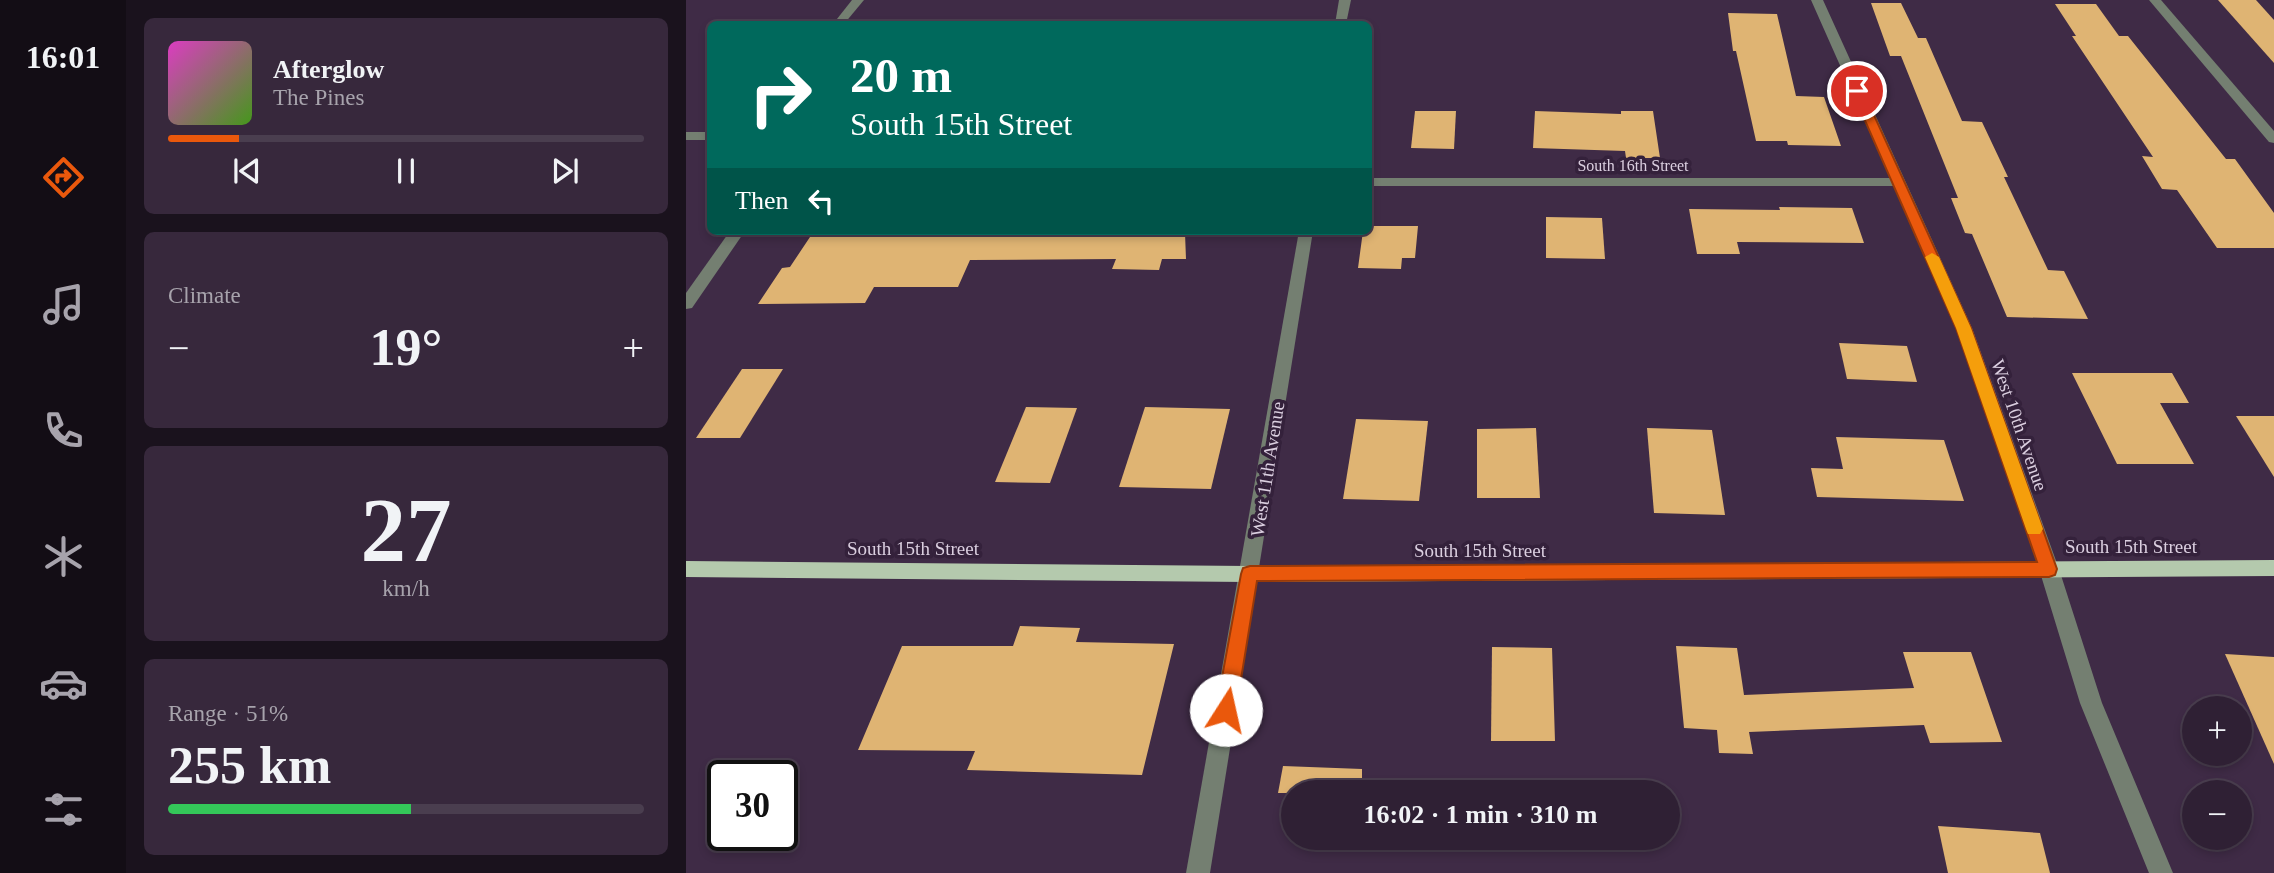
<!DOCTYPE html>
<meta charset="utf-8">
<style>
body{margin:0;font-family:"Times New Roman",serif;background:#37283c;color:#f1f3f6;height:100vh;display:flex;flex-direction:column;font-size:26px;white-space:nowrap}
*{box-sizing:border-box;margin:0}
p{font-size:23px;color:#a7a3ac}
.icon{flex:none;width:38px;height:38px;fill:none;stroke:currentColor;stroke-width:2;stroke-linecap:round;stroke-linejoin:round}
.map{position:relative;flex:1;overflow:hidden}
.details{display:flex;flex-direction:column;gap:18px;padding:18px;background:#1a121d;width:560px}
.details>*{flex:none}
.top-card{position:absolute;left:21px;top:21px;width:665px;height:214px;border-radius:10px;box-shadow:0 4px 10px #0003,0 0 0 2px #4a3e4f;background:#00695c;color:#fff;overflow:hidden}
.fabs{position:absolute;left:1496px;top:696px;display:grid;gap:14px}
.fabs a{display:grid;place-items:center;width:70px;height:70px;border-radius:50%;background:#2f2034;box-shadow:0 4px 10px #0003,0 0 0 2px #4a3e4f;font-size:35px}
.speed{position:absolute;left:21px;top:760px;display:flex;gap:14px;font-size:35px;font-weight:700;text-align:center}
.speed>*{display:grid;place-content:center;width:91px;height:91px;border-radius:50%;background:#2f2034;box-shadow:0 4px 10px #0003,0 0 0 2px #4a3e4f;line-height:1}
.speed .limit{border:4px solid #111;border-radius:10px;background:#fff;color:#111}
.pin{position:absolute;display:grid;place-items:center;width:60px;height:60px;color:#fff;margin:-30px;border:4px solid #fff;border-radius:50%;box-shadow:0 2px 7px #0007}
.me{position:absolute;width:77px;margin:-38px;rotate:10deg;stroke-linejoin:round;filter:drop-shadow(0 0 5px #0008)}
.turn{display:flex;align-items:center;gap:24px;height:147px;padding:0 28px;font-size:32px}
.turn .icon{width:91px;height:91px;stroke-width:2.5}
.turn b{display:block;font-size:49px;line-height:60px}
.then{display:flex;align-items:center;height:66px;padding:0 28px;background:#0003;gap:14px;font-size:26px}
.big{font-size:52px;font-weight:700;line-height:1.1}
.details .tile{flex:1;display:flex;flex-direction:column;justify-content:center;gap:10px;min-width:0;padding:0 24px;border-radius:10px;background:#37283c}
.details .dial{align-items:center;gap:0}
.dial b{font-size:91px;line-height:1}
.song{display:flex;align-items:center;gap:21px}
.cover{width:84px;height:84px;border-radius:10px;background:linear-gradient(135deg,hsl(310 70% 55%),hsl(100 70% 35%))}
.played{height:7px;border-radius:4px;background:linear-gradient(90deg,#ea580c 15%,#4a3e4f 15%)}
.keys{display:flex;justify-content:space-around;direction:ltr}
.heat{display:flex;justify-content:space-between;align-items:center;font-size:38px;direction:ltr}
.charge{height:10px;border-radius:5px;background:linear-gradient(90deg,#34c759 51%,#4a3e4f 0)}
.trip{position:absolute;left:595px;top:780px;width:399px;height:70px;border-radius:35px;background:#2f2034;box-shadow:0 4px 10px #0003,0 0 0 2px #4a3e4f;font-weight:700;line-height:70px;text-align:center}
main{display:flex;flex:1;min-height:0}
.menu{display:flex;flex-direction:column;width:126px;justify-content:space-around;align-items:center;background:#130d15;color:#a7a3ac}
.menu .icon{width:49px;height:49px}
.menu .on{color:#ea580c}
.menu b{font-size:32px;color:#f1f3f6}
.map>svg:first-child{display:block}
.building{fill:#dfb473}
.lines{fill:none;stroke-linecap:round;stroke-linejoin:round}
.minor{fill:#747f71;fill-rule:evenodd}
.major{fill:#b4c9ad;fill-rule:evenodd}
.route{fill:#ea580c;stroke:#983908;stroke-width:2}
.slow{fill:#f59e0b}
.labels{text-anchor:middle;stroke-width:7;stroke-linejoin:round;paint-order:stroke}
.far-street-label{font-size:16px;fill:#dbcfe0;stroke:#34213b}
.street-label{font-size:19px;fill:#dbcfe0;stroke:#34213b}
</style>
<main>
<nav class="menu">
<b>16:01</b>
<svg class="icon on" aria-label="directions" viewBox="0 0 24 24"><path d="M12 3l9 9-9 9-9-9zM9 14v-3h6M13 9l2 2-2 2"/></svg>
<svg class="icon" aria-label="music" viewBox="0 0 24 24"><path d="M9 18V5l10-2v13"/><circle cx="6" cy="18" r="3"/><circle cx="16" cy="16" r="3"/></svg>
<svg class="icon" aria-label="phone" viewBox="0 0 24 24"><path d="M5 4h4l2 5-3 2q2 4 5 5l2-3 5 2v4C11 20 4 13 5 4z"/></svg>
<svg class="icon" aria-label="climate" viewBox="0 0 24 24"><path d="M12 3v18M4 7l16 10M4 17L20 7"/></svg>
<svg class="icon" aria-label="car" viewBox="0 0 24 24"><path d="M5 17H2v-5l4-1 3-4h7l3 4 3 1v5h-3M9 17h6M6 11h13"/><circle cx="7" cy="17" r="2"/><circle cx="17" cy="17" r="2"/></svg>
<svg class="icon" aria-label="filters" viewBox="0 0 24 24"><path d="M4 7h16M4 17h16"/><circle cx="9" cy="7" r="2"/><circle cx="15" cy="17" r="2"/></svg>
</nav>
<section class="details">
<div class="tile">
<div class="song"><i class="cover"></i><div><b>Afterglow</b><p>The Pines</p></div></div>
<div class="played"></div>
<div class="keys"><svg class="icon" aria-label="previous" viewBox="0 0 24 24"><path d="M18 5L8 12l10 7zM5 5v14"/></svg><svg class="icon" aria-label="pause" viewBox="0 0 24 24"><path d="M8 5v14M16 5v14"/></svg><svg class="icon" aria-label="next" viewBox="0 0 24 24"><path d="M6 5l10 7-10 7zM19 5v14"/></svg></div>
</div>
<div class="tile"><p>Climate</p>
<div class="heat"><a>−</a><b class="big">19°</b><a>+</a></div>
</div>
<div class="tile dial"><b>27</b><p>km/h</p></div>
<div class="tile"><p>Range · 51%</p><b class="big">255 km</b><div class="charge"></div></div>
</section>
<div class="map">
<svg width="1588" height="873" viewBox="0 0 1588 873">
<rect width="100%" height="100%" fill="#3f2b46"/>
<g class="building">
<polygon points="1532,0 1570,0 1588,20 1588,63"/>
<polygon points="1185,3 1215,3 1232,38 1240,38 1276,121 1296,122 1322,177 1318,177 1362,270 1378,271 1402,319 1321,317 1286,234 1279,233 1265,198 1272,198 1215,56 1204,56"/>
<polygon points="1369,4 1410,4 1433,36 1442,36 1540,159 1549,159 1588,213 1588,248 1531,248 1491,190 1476,189 1456,156 1467,157 1386,36 1390,36"/>
<polygon points="1042,13 1091,14 1110,96 1138,97 1155,146 1102,145 1101,141 1070,141 1050,51 1047,51"/>
<polygon points="729,111 770,111 768,149 725,148"/>
<polygon points="849,111 935,114 935,111 967,111 974,158 940,158 939,151 847,148"/>
<polygon points="1093,207 1166,208 1178,243 1051,242 1054,254 1011,254 1003,209 1094,210"/>
<polygon points="860,217 916,218 919,259 860,258"/>
<polygon points="682,226 732,226 729,258 716,258 715,269 672,268 677,231 682,231"/>
<polygon points="128,231 499,233 500,259 476,259 473,270 426,269 430,259 284,260 272,287 188,287 179,303 72,304 96,268 104,267"/>
<polygon points="1153,343 1221,346 1231,382 1161,379"/>
<polygon points="56,369 97,369 54,438 10,438"/>
<polygon points="1386,373 1486,373 1503,403 1474,403 1508,464 1431,464"/>
<polygon points="340,407 391,408 364,483 309,482"/>
<polygon points="459,407 544,409 525,489 433,487"/>
<polygon points="1550,416 1588,416 1588,477"/>
<polygon points="670,419 742,421 733,501 657,499"/>
<polygon points="850,428 854,498 791,498 791,429"/>
<polygon points="961,428 1026,430 1039,515 968,513"/>
<polygon points="1150,437 1258,440 1278,501 1131,497 1125,468 1157,469"/>
<polygon points="334,626 394,628 390,642 488,644 456,775 281,770 289,751 172,750 216,646 327,646"/>
<polygon points="990,646 1051,648 1058,695 1228,688 1217,652 1285,652 1316,742 1244,743 1238,725 1063,732 1067,754 1033,753 1031,730 998,728"/>
<polygon points="806,647 866,648 869,741 805,741"/>
<polygon points="1539,654 1588,657 1588,764"/>
<polygon points="597,766 676,769 676,793 592,793"/>
<polygon points="1252,826 1354,833 1364,873 1262,873"/>
</g>
<g class="lines">
<g class="minor">
<polygon points="166,0 178,0 158,24 147,24"/>
<polygon points="653,0 665,0 660,24 649,24"/>
<polygon points="1125,0 1137,0 1286,328 1373,569 1416,703 1487,873 1463,873 1394,703 1353,569 1270,328 1208,186 682,186 682,178 1204,178"/>
<polygon points="1463,0 1475,0 1588,131 1588,143 1583,142"/>
<rect x="0" y="132" width="24" height="8"/>
<polygon points="44,231 59,231 6,308 0,309 0,293"/>
<polygon points="613,231 627,231 524,873 500,873"/>
</g>
<polygon class="major" points="1588,560 1588,576 563,582 0,577 0,561 563,566"/>
</g>
<polygon class="route" points="1171,88 1177,91 1285,328 1371,569 1369,575 1363,577 571,581 550,710 547,716 540,719 533,716 530,710 555,574 557,568 564,566 1351,562 1270,328 1166,91"/>
<polygon class="slow" points="1246,253 1253,257 1285,328 1357,529 1354,534 1342,534 1340,529 1270,328 1239,257"/>
<g class="labels">
<g class="far-street-label">
<text x="947" y="171">South 16th Street</text>
</g>
<g class="street-label">
<text transform="translate(1334 425) rotate(71)" y="7">West 10th Avenue</text>
<text transform="translate(581 469) rotate(-81)" y="7">West 11th Avenue</text>
<text x="1445" y="553">South 15th Street</text>
<text x="227" y="555">South 15th Street</text>
<text x="794" y="557">South 15th Street</text>
</g>
</g>
</svg>
<div class="fabs">
<a>+</a>
<a>−</a>
</div>
<div class="speed"><div class="limit">30</div></div>
<div class="pin" style="left:1171px;top:91px;background:#d93025"><svg class="icon" aria-label="arrive" viewBox="0 0 24 24"><path d="M6 21V4h12l-3 4 3 4H6"/></svg></div>
<svg class="me" style="left:540px;top:710px" viewBox="-20 -20 40 40"><circle r="19" fill="#fff"/><path d="M0-13L10 11 0 6-10 11z" fill="#ea580c"/></svg>
<div class="trip">16:02 · 1 min · 310 m</div>
<div class="top-card">
<div class="turn"><svg class="icon" aria-label="right" viewBox="0 0 24 24"><path d="M7 20v-9h11M14 6l5 5-5 5"/></svg><div><b>20 m</b>South 15th Street</div></div>
<div class="then">Then<svg class="icon" aria-label="left" viewBox="0 0 24 24"><path d="M17 20v-9H6M10 6l-5 5 5 5"/></svg></div>
</div>
</div>
</main>
